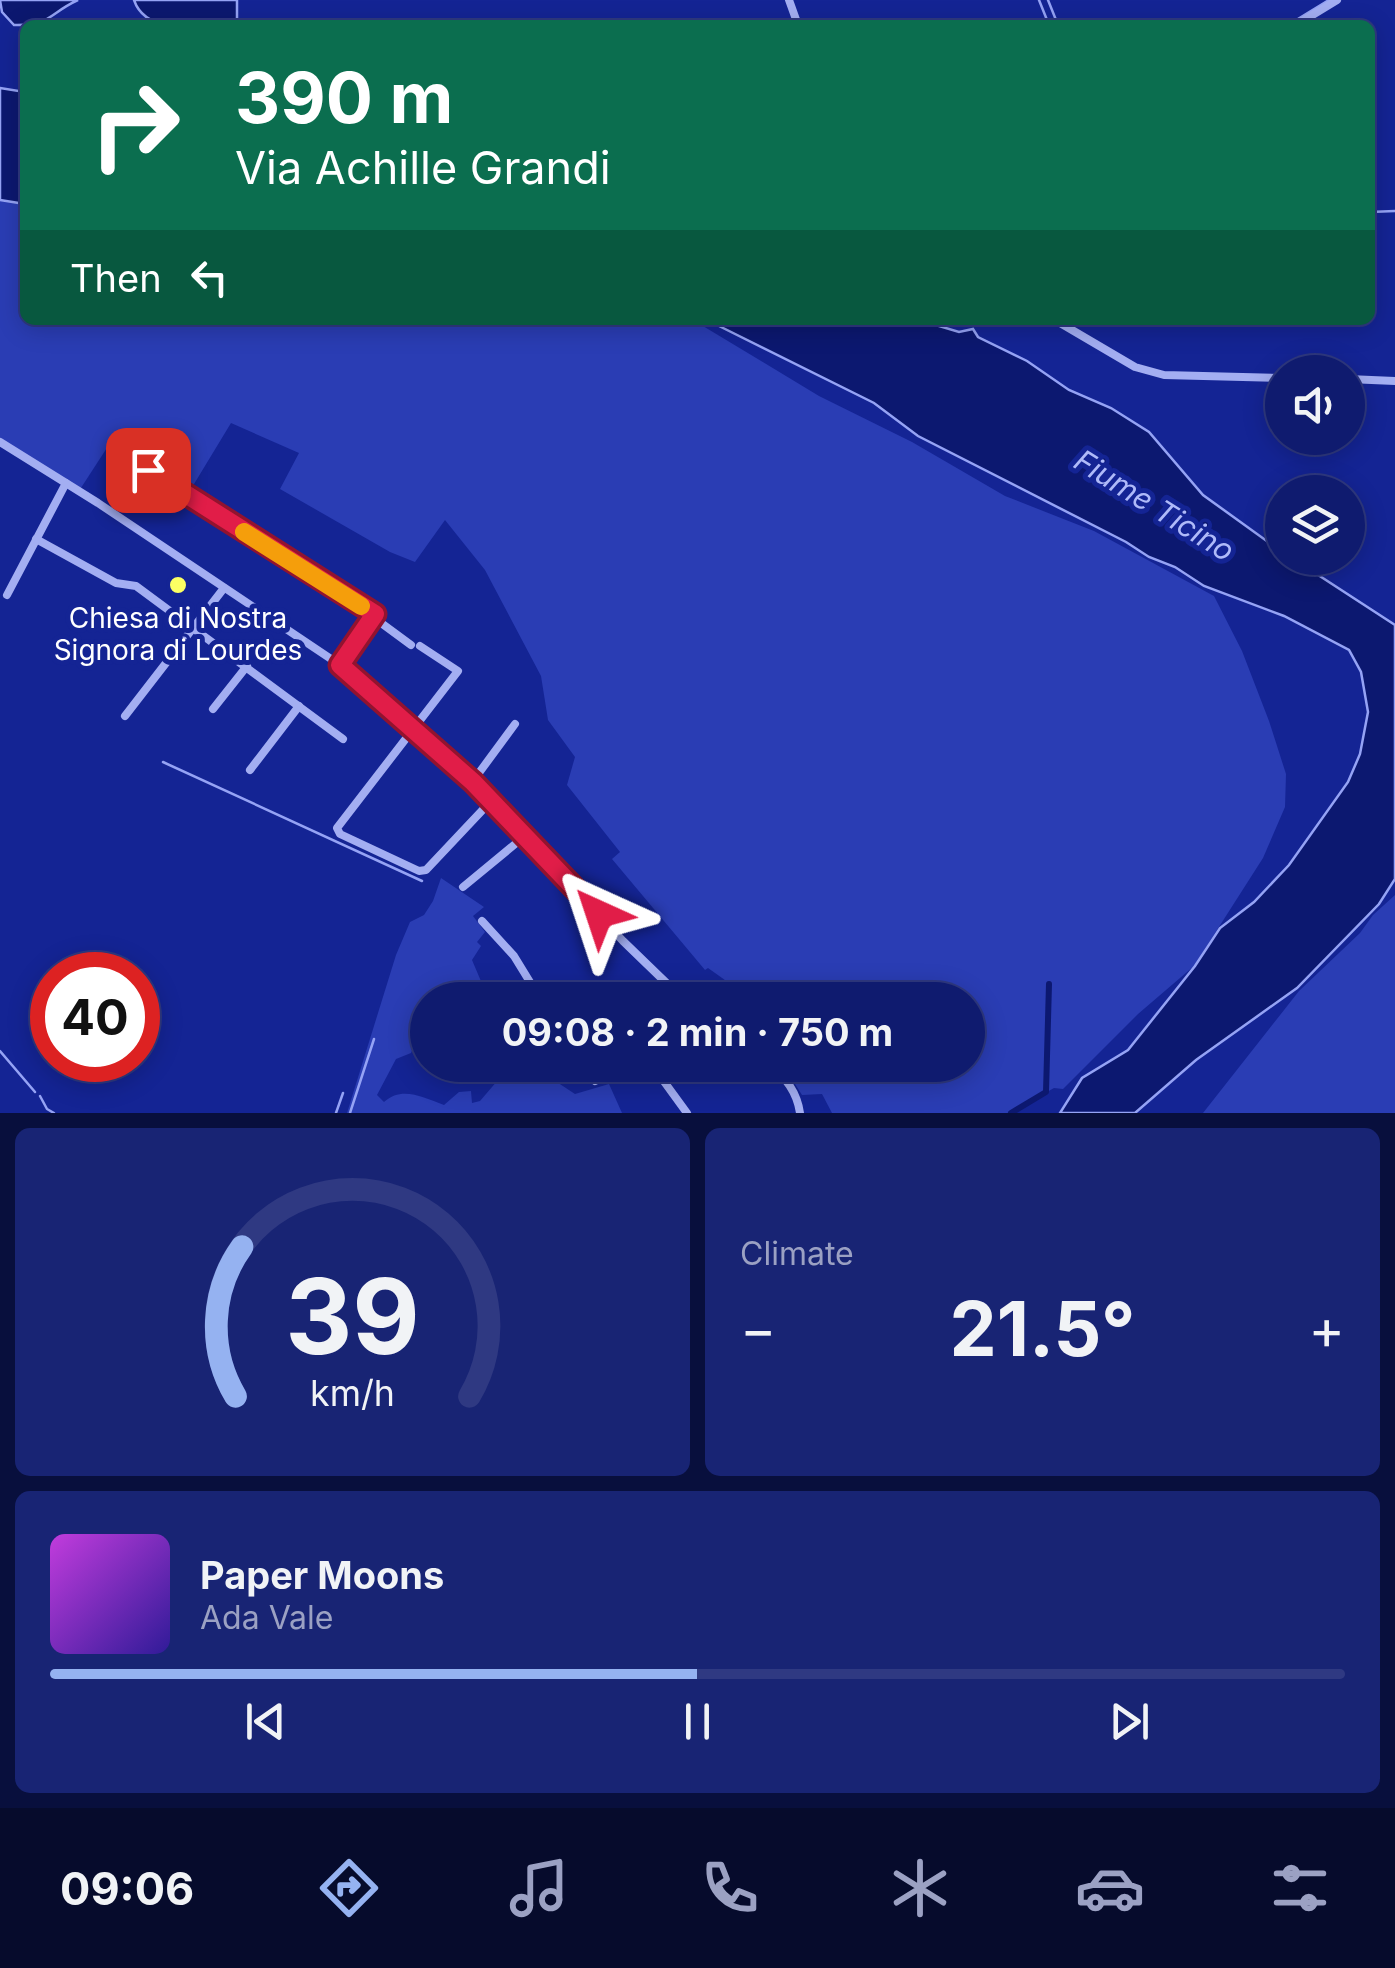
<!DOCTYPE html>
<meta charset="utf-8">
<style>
body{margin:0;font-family:Inter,sans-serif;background:#182474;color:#f1f3f6;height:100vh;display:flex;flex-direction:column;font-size:38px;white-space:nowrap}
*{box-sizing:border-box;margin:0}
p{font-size:32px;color:#9ba1c3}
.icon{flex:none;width:55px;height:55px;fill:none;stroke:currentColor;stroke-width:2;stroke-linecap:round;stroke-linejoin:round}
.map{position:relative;height:1113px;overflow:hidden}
.details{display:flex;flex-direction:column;gap:15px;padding:15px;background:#080f3d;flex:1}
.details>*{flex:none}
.banner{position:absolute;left:20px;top:20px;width:1355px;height:305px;border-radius:15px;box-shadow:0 5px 25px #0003,0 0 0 2px #2f3982;background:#0b6e4f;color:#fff;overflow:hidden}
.buttons{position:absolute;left:1265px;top:355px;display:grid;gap:20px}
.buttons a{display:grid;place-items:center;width:100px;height:100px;border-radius:50%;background:#0f1b6f;box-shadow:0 5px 25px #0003,0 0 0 2px #2f3982;font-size:50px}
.speed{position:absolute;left:30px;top:952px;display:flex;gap:20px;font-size:50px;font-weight:700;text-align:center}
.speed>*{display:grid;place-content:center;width:130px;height:130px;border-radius:50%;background:#0f1b6f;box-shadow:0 5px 25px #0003,0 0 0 2px #2f3982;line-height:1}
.speed .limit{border:15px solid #d22;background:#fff;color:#111}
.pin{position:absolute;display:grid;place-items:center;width:85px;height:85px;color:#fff;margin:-42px;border-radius:20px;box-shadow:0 5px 15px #0006}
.me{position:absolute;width:110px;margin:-55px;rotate:318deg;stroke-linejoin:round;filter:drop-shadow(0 0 8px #0008)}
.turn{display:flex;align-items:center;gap:35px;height:210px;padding:0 50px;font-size:45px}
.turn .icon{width:130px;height:130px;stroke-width:2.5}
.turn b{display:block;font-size:70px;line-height:85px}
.then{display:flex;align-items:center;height:95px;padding:0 50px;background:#0003;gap:20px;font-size:38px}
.big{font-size:75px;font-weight:700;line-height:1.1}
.details .tile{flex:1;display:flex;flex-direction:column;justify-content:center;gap:15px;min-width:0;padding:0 35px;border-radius:15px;background:#182474}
.details .dial{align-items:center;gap:0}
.dial svg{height:260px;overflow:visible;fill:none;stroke:#2f3982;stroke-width:7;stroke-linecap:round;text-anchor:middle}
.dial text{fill:#f1f3f6;stroke:none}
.song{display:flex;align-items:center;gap:30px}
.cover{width:120px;height:120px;border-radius:15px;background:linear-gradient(135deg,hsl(290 70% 55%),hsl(250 70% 35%))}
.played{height:10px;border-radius:5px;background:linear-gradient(90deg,#95b2f1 50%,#2f3982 50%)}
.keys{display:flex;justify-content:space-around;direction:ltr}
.heat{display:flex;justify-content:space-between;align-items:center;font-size:55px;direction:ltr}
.details .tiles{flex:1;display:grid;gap:15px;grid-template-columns:1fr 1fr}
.tile:last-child{grid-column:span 2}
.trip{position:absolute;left:410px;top:982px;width:575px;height:100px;border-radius:50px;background:#0f1b6f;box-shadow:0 5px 25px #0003,0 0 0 2px #2f3982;font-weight:700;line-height:100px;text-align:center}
.dock{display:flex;height:160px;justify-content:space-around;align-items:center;background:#060b2c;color:#9ba1c3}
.dock .icon{width:70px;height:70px}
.dock .current{color:#95b2f1}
.dock b{font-size:45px;color:#f1f3f6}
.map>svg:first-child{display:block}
.green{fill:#2a3db4}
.water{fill:#0c1870;stroke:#95a3f5;stroke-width:2.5}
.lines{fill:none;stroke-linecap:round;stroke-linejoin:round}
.stream{stroke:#95a3f5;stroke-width:2.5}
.canal{stroke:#0c1870;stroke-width:6}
.minor{stroke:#a3aef2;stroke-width:8}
.route-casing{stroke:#92132f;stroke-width:25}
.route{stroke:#e11d48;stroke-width:18}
.slow{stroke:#f59e0b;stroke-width:18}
.poi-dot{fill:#fcff63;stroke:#142494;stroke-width:4}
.labels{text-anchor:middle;stroke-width:10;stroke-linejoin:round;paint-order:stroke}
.poi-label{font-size:28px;fill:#fff;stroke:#142494}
.water-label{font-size:30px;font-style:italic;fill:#afbaf9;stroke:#142494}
</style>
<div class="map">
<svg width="1395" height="1113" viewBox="0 0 1395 1113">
<rect width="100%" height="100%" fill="#142494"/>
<g class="green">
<polygon points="0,200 25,204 25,320 693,320 819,396 912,442 1005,496 1094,531 1214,596 1242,651 1269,721 1286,774 1285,807 1263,858 1194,966 1138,1014 1063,1089 1054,1088 1010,1113 832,1113 822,1094 802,1095 788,1073 790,1065 968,1065 968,1000 753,1000 708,968 705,970 612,859 620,852 567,785 575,757 548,720 541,676 485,570 445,520 415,562 390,552 280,489 299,453 231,423 191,489 114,437 77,494 0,446"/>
<path d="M441,878L484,907L473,916L485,932L477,942L481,946L472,960L489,1000H428L426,1018L411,1053L396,1059L377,1095L384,1102C402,1086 422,1097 444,1105L459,1092L471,1091L472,1103L480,1101L498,1080L531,1065L575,1094L609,1084L622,1113H347L396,955L410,922L424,915L433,901Z"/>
<polygon points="1395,895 1395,1113 1203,1113 1299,991 1360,933 1373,915"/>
</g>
<g class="water">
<path d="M0,0H78C49,13 51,26 14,25L2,12Z"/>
<path d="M134,0H237V25C205,25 147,38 134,0Z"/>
<polygon points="0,88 25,92 25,204 0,200"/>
<polygon points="707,320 919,320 959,332 973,329 978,337 1027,361 1069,390 1111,408 1149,432 1203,495 1282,552 1282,558 1292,558 1395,625 1395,879 1379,904 1297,988 1196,1060 1135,1113 1060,1113 1082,1078 1128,1050 1195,966 1220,928 1254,902 1289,865 1348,782 1360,754 1368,712 1361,672 1349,650 1284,616 1204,586 1175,567 1149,557 1126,542 918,436 874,403"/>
</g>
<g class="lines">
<g class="stream">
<polyline points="1039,0 1049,25"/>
<polyline points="1048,0 1058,25"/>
<polyline points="1288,25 1329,0"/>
<polyline points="1370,212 1395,211"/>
<polyline points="163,762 422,881"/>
<polyline points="0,1051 35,1092"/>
<polyline points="40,1096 47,1109 54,1113"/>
<polyline points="336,1113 343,1093"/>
<polyline points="350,1113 374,1039"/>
</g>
<polyline class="canal" points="1011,1113 1046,1092 1049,984"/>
<g class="minor">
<polyline points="789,0 798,25"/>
<polyline points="1296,25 1337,0"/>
<polyline points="1055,320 1135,367 1164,375 1282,378"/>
<polyline points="1348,379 1395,381"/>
<polyline points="0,442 98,503 340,665 473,781 623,941 684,1000"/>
<polyline points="147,469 375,614 340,665"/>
<polyline points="36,539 116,583 136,586 343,739"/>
<polyline points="7,595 66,483"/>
<polyline points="373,617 411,645"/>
<polyline points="420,646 458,671 337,828 340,834 419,871 426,870 492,800"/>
<polyline points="213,709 247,666"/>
<polyline points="125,716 224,588"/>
<polyline points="250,770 299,706"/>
<polyline points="473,781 515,724"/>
<polyline points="463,887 526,835"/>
<polyline points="482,921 514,956 541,1000"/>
<polyline points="582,1065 595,1081 622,1065"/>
<polyline points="652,1065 687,1113"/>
<path d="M769,1065C786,1077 797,1092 800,1113"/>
</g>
</g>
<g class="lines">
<g class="route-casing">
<polyline id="route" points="148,470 375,614 340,665 473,782 599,914"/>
</g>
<use href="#route" class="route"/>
<polyline class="slow" points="244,532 361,606"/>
</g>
<circle class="poi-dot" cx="178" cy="585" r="10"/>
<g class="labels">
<g class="poi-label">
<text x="178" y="628">Chiesa di Nostra<tspan x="178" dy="32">Signora di Lourdes</tspan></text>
</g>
<g class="water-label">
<text transform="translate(1154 506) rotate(32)" y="10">Fiume Ticino</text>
</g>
</g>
</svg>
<div class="buttons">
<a><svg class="icon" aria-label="sound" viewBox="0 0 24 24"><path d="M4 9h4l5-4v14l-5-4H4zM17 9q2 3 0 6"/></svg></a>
<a><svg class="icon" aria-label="layers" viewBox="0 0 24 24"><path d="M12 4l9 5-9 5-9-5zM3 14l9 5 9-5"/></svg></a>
</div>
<div class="speed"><div class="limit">40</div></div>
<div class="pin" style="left:148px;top:470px;background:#d93025"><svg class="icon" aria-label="arrive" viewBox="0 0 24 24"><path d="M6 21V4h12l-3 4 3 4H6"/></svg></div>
<svg class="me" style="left:599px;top:914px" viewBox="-20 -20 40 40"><path d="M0-17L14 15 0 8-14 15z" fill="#e11d48" stroke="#fff" stroke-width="4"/></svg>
<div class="trip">09:08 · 2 min · 750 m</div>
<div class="banner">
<div class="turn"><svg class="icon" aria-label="right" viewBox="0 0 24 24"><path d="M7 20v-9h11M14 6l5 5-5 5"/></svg><div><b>390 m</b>Via Achille Grandi</div></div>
<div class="then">Then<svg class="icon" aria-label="left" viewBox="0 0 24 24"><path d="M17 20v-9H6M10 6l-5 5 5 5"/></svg></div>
</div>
</div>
<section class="details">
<div class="tiles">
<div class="tile dial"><svg viewBox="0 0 100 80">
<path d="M14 69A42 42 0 1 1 86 69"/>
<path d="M14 69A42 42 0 0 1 16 23" stroke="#95b2f1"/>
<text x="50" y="56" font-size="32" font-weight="700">39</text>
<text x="50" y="72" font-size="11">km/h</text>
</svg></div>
<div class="tile"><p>Climate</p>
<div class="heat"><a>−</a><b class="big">21.5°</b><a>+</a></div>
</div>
<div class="tile">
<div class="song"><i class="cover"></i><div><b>Paper Moons</b><p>Ada Vale</p></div></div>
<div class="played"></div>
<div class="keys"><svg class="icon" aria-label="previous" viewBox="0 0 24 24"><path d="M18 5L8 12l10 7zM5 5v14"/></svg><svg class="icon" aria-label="pause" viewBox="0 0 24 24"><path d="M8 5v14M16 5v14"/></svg><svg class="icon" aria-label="next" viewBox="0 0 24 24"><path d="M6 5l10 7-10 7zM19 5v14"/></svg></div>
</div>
</div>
</section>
<nav class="dock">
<b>09:06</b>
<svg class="icon current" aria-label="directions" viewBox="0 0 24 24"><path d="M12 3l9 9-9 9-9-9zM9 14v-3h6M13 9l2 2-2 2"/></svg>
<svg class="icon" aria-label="music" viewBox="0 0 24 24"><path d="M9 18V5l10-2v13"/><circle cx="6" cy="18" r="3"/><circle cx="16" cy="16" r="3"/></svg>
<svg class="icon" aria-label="phone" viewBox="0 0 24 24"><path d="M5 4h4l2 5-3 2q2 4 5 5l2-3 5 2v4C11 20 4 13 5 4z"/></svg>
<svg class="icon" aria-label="climate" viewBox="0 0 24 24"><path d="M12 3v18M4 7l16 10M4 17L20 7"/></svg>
<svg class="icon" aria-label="car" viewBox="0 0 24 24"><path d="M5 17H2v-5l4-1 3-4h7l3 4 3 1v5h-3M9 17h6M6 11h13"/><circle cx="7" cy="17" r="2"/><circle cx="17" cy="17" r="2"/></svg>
<svg class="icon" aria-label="filters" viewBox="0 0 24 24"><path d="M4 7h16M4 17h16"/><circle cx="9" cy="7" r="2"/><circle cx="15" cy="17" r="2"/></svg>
</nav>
